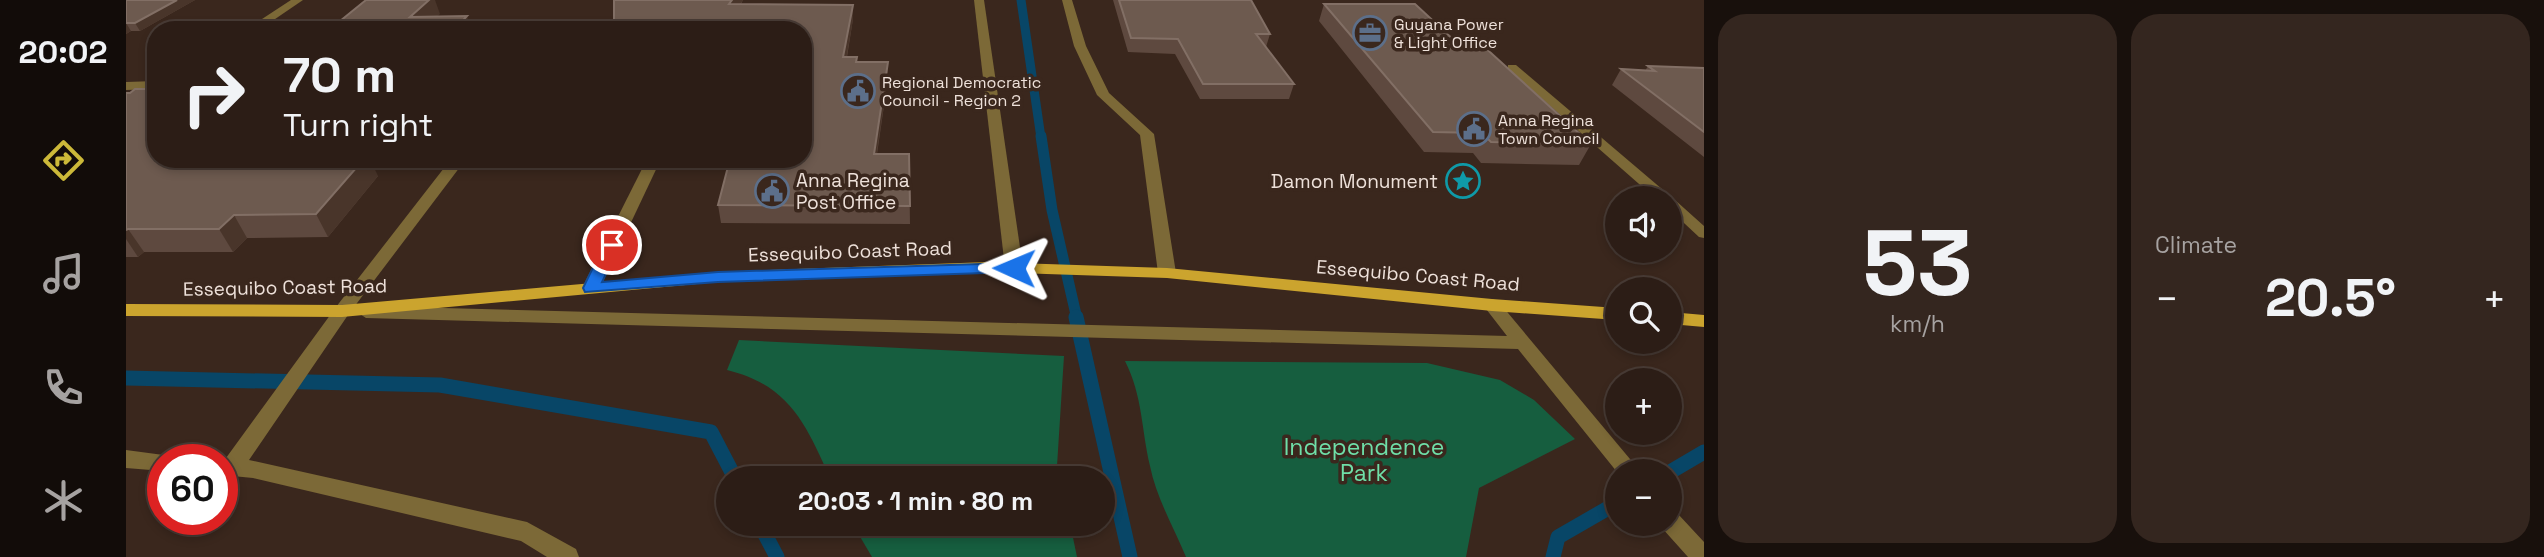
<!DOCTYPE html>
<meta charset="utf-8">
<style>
body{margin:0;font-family:"Space Grotesk",sans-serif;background:#34261f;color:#f1f3f6;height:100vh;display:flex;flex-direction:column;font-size:26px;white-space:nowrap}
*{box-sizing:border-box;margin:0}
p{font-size:23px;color:#a6a2a1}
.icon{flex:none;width:38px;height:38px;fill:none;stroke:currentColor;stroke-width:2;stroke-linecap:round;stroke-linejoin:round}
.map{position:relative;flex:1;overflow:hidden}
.drawer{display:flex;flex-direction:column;gap:14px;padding:14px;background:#18100c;width:840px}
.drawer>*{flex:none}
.top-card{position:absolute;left:21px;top:21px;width:665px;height:147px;border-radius:28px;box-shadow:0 4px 10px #0003,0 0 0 2px #483b35;background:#2c1d16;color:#f1f3f6;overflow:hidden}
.fabs{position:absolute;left:1479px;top:186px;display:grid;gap:14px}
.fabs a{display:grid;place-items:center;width:77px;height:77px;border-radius:50%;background:#2c1d16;box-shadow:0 4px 10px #0003,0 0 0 2px #483b35;font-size:35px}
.speed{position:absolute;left:21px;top:444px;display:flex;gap:14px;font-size:35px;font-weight:700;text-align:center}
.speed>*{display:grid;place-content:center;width:91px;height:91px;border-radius:50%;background:#2c1d16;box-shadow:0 4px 10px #0003,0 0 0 2px #483b35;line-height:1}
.speed .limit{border:10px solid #d22;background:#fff;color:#111}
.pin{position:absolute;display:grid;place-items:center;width:60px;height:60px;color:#fff;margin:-30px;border:4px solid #fff;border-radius:50%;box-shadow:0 2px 7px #0007}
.me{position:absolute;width:77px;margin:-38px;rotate:271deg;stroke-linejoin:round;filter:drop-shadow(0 0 5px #0008)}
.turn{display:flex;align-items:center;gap:24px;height:147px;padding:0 21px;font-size:32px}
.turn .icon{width:91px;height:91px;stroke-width:2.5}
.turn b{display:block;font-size:49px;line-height:60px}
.big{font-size:52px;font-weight:800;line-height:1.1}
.drawer .widget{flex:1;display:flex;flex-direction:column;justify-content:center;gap:10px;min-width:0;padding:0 24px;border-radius:28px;background:#34261f}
.drawer .dial{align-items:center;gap:0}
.dial b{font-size:91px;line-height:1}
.heat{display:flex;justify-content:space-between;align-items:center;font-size:38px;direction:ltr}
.drawer .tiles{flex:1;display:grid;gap:14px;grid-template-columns:repeat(2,1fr)}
.trip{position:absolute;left:590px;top:466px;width:399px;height:70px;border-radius:35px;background:#2c1d16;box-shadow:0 4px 10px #0003,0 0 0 2px #483b35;font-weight:800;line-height:70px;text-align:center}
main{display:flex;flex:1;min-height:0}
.menu{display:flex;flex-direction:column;width:126px;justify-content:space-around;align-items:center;background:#120c09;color:#a6a2a1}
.menu .icon{width:49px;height:49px}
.menu .on{color:#ccb939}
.menu b{font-size:32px;color:#f1f3f6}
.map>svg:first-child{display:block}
.green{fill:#165e3f}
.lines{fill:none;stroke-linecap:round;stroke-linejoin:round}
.stream-far2{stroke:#084667;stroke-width:9}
.stream-far1{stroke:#084667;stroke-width:11}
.stream{stroke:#084667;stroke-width:15}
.lane{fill:#7c6937;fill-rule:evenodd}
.street{fill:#7c6937;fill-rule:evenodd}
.primary{fill:#cba42e;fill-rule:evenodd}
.wall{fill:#5e493f}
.shaded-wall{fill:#49352a}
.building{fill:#6d5a4f;stroke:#826f65;stroke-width:2}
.route{fill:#1a73e8;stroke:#114b97;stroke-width:2}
.labels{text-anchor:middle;stroke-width:7;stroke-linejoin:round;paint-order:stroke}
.far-poi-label{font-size:16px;fill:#eee1da;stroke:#3a271d;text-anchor:start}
.poi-label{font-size:19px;fill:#eee1da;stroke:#3a271d;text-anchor:start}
.street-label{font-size:19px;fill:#eee1da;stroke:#3a271d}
.near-park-label{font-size:23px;fill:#6fdfa8;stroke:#3a271d}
</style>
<main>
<nav class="menu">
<b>20:02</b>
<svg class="icon on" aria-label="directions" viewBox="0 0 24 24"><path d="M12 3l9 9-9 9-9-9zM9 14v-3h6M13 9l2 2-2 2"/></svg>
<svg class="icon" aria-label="music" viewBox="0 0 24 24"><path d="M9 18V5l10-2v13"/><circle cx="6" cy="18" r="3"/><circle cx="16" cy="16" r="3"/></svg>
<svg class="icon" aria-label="phone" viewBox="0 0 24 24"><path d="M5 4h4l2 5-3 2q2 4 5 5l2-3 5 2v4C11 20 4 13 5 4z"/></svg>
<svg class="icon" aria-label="climate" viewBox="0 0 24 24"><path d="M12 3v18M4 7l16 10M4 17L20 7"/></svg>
</nav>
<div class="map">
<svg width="1578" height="557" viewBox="0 0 1578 557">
<rect width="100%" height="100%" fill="#3a271d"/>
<g class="green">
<path d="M613,340L938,356L931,466L934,478H704C680,424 663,385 601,370Z"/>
<path d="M999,361L1301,363L1374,380L1408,400L1449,439L1353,488L1340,557H1060C1048,528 1030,497 1024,466C1015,428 1017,397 999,361Z"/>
<polygon points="726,523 944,523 951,557 746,557"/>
</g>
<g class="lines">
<polyline class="stream-far2" points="895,0 915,138"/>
<polyline class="stream-far1" points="915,136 926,210 951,319"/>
<g class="stream">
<polyline points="950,317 1004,557"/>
<polyline points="0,378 314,385 585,432 609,478"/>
<polyline points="1544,472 1578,452"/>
<polyline points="633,523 651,557"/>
<polyline points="1427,557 1432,537 1491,503"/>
</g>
<polygon class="lane" points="1382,65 1390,65 1543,195 1544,199 1549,200 1578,226 1578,238 1573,237 1544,210 1544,198 1529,198 1382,69"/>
<g class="street">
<polygon points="165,0 177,0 133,30 119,30"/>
<polygon points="848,0 858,0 897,268 888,273 879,268"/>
<polygon points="936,0 946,0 960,46 983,93 1028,134 1050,273 1047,277 1041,278 1032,273 1014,135 971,95 948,46"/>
<polygon points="30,81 30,89 0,90 0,82"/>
<polygon points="325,159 340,159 222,315 123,460 401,522 450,549 453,557 421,557 395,541 127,478 96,475 96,460 88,460 100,458 210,307"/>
<polygon points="521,159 535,159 474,288 471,292 459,292 456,288"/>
<polygon points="1366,299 1372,301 1514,471 1491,472 1392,349 240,318 231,312 240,306 1381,336 1357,305"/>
<polygon points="0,450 45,456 47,460 37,460 37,471 0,468"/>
<polygon points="1544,511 1552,514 1578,542 1578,557 1562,557 1536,528 1533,523 1544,523"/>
</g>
<g class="primary">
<polygon points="862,262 1041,268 1366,299 1491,308 1491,320 1366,311 1041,278 862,272 592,282 216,317 0,316 0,304 216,305 592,272"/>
<polygon points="1544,312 1578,315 1578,327 1544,324"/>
</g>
</g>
<g class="wall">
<polygon points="0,0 69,0 14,31 5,31 0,34"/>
<polygon points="488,0 617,0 615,4 727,5 727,19 721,57 731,57 731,62 762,78 751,154 783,154 784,224 595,223 592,205 677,30 489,30 488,23"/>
<polygon points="987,0 1125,0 1144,34 1140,47 1168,84 1163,99 1074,99 1049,54 1002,52"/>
<polygon points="1198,4 1465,144 1453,165 1355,163 1347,153 1298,152 1193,21"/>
<polygon points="1522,66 1578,68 1578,157 1486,85 1495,69 1519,71"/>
<polygon points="0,93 252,176 202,237 121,238 107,252 18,252 12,257 0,257"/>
</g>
<g class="shaded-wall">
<polygon points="51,0 69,0 14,31 9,23"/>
<polygon points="303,0 309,0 314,14 297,30 284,17"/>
<polygon points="606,0 617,0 605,18 603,4"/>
<polygon points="727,5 727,19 718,72 717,57"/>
<polygon points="341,16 345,30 328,30"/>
<polygon points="0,23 5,31 0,34"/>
<polygon points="762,62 762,78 748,171 748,154"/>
<polygon points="238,159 244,159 252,176 202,237 190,214"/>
<polygon points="108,215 121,238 107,252 93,229"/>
<polygon points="2,229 18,252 12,257 0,239 0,230"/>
</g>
<g class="building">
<polygon points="0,0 51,0 9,23 0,23"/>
<polygon points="240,0 303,0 284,17 341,16 328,30 203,30"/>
<polygon points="488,0 606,0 603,4 727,5 717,57 731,57 730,62 762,62 748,154 783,154 784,206 592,205 604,159 677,159 677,30 498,30 503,23 488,23"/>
<polygon points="993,0 1125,0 1144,34 1130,34 1168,84 1077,84 1052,39 1005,38"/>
<polygon points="1198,4 1289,4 1331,43 1354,43 1465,144 1365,142 1356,133 1307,132"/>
<polygon points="1522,66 1578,68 1578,132 1495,69 1529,71"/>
<polygon points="9,89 30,89 30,159 238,159 190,214 108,215 93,229 2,229 0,230 0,93 4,93"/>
</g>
<polygon class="route" points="486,241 494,245 476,282 592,272 888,263 896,268 888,272 592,282 459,292 457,288 478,245"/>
<defs>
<g id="office-ring" transform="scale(1.75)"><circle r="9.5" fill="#3a271d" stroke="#5c6f8a" stroke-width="1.5"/><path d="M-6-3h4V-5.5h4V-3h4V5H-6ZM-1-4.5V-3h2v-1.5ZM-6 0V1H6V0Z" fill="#5c6f8a"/></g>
<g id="civic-ring" transform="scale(1.75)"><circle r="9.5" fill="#3a271d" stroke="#5c6f8a" stroke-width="1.5"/><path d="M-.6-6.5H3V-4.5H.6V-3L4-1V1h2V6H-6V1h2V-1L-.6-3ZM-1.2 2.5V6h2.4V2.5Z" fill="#5c6f8a"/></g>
<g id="sight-ring" transform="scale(1.75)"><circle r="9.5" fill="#3a271d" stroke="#0f9aa8" stroke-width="1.5"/><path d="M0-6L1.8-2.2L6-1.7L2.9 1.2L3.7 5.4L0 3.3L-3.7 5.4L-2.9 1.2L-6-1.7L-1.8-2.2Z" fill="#0f9aa8"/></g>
</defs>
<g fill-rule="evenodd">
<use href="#office-ring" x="1244" y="33"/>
<use href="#civic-ring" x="732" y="91"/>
<use href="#civic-ring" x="1348" y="129"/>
<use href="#sight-ring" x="1337" y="181"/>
<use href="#civic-ring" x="646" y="191"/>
</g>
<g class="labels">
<g class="far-poi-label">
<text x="1268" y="30">Guyana Power<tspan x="1268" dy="18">&amp; Light Office</tspan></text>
<text x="756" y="88">Regional Democratic<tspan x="756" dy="18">Council - Region 2</tspan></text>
<text x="1372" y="126">Anna Regina<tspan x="1372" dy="18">Town Council</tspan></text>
</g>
<g class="poi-label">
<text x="670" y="187">Anna Regina<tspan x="670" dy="22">Post Office</tspan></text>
<text x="1312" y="188" text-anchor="end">Damon Monument</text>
</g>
<g class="street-label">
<text transform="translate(724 251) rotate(-2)" y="7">Essequibo Coast Road</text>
<text transform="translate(1292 275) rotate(5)" y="7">Essequibo Coast Road</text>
<text transform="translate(159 287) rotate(-1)" y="7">Essequibo Coast Road</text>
</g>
<g class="near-park-label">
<text x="1238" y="455">Independence<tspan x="1238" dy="26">Park</tspan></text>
</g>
</g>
</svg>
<div class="fabs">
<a><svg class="icon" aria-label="sound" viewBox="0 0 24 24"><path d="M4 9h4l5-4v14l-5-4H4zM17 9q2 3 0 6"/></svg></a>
<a><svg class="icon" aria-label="search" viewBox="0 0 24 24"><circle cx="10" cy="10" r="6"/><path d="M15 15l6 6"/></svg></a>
<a>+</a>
<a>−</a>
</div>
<div class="speed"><div class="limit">60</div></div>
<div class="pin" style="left:486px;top:245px;background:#d93025"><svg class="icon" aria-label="arrive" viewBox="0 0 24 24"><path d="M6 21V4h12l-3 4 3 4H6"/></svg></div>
<svg class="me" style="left:888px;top:268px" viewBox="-20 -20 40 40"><path d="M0-17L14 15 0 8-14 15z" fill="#1a73e8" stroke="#fff" stroke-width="4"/></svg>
<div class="trip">20:03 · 1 min · 80 m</div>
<div class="top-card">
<div class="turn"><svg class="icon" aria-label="right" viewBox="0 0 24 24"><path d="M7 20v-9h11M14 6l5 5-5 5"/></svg><div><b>70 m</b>Turn right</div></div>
</div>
</div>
<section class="drawer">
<div class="tiles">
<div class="widget dial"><b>53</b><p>km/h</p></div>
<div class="widget"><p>Climate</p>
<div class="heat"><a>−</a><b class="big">20.5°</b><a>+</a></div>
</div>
</div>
</section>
</main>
